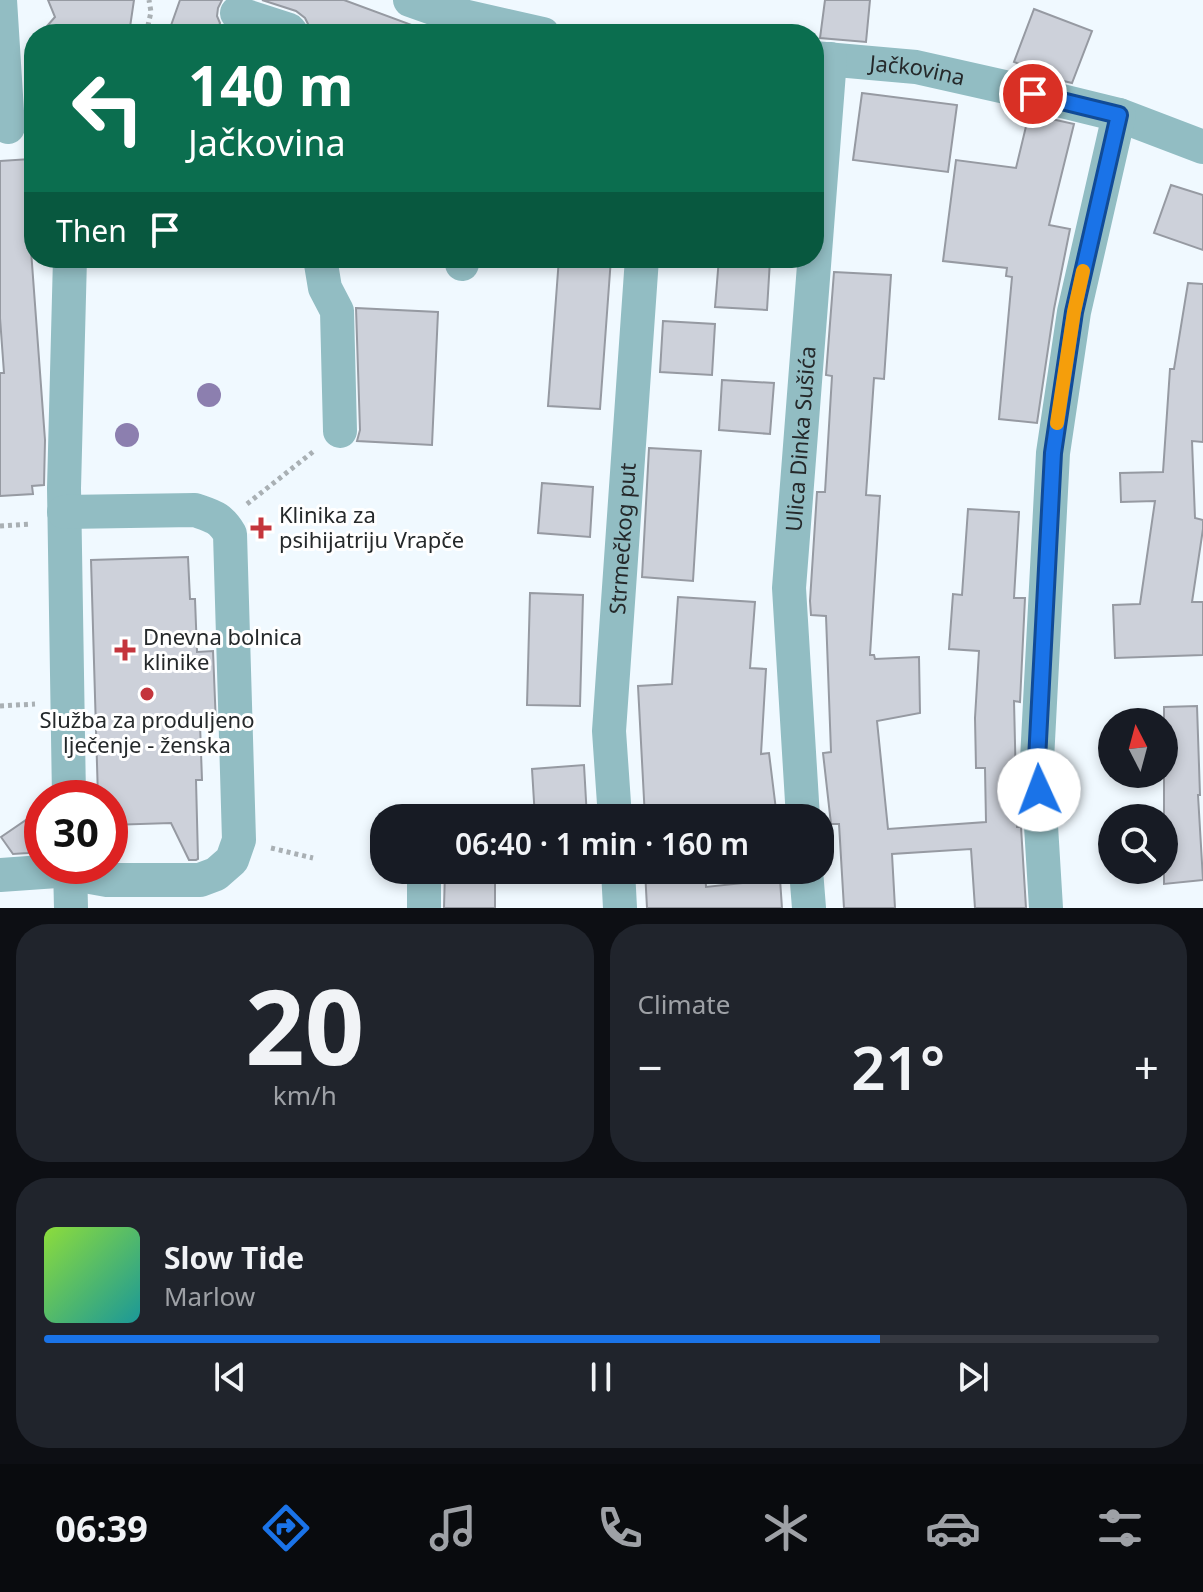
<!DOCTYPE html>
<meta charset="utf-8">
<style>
body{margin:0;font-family:"Noto Sans",sans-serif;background:#20242c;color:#f1f3f6;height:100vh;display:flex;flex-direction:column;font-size:30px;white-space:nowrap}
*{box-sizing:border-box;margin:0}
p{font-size:26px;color:#9ea1a6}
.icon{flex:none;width:44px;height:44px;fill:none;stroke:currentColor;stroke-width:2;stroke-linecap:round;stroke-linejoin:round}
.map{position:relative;height:908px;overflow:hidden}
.sheet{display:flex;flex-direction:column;gap:16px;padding:16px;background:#0d0f14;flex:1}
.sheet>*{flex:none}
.hud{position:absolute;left:24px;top:24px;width:800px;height:244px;border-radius:32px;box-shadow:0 4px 12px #0003;background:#0b6e4f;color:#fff;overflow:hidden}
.needle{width:52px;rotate:354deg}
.controls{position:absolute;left:1098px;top:708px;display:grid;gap:16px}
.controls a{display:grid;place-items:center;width:80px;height:80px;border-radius:50%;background:#171b24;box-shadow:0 4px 12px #0003;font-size:40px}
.speed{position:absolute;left:24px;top:780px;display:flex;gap:16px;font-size:40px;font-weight:700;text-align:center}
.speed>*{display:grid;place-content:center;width:104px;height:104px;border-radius:50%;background:#171b24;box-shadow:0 4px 12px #0003;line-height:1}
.speed .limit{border:12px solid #d22;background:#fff;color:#111}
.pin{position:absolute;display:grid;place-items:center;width:68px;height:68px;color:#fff;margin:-34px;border:4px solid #fff;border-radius:50%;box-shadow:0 2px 8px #0007}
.me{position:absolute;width:88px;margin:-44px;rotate:358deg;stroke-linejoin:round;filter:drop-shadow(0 0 6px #0008)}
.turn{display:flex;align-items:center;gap:28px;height:168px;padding:0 32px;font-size:36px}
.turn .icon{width:104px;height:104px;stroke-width:2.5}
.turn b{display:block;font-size:56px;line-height:68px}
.then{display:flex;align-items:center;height:76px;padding:0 32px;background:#0003;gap:16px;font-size:30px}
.big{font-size:60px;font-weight:600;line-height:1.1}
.sheet .card{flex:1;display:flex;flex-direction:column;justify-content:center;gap:12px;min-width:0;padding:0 28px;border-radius:32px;background:#20242c}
.sheet .dial{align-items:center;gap:0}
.dial b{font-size:104px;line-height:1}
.song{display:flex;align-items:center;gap:24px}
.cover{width:96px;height:96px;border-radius:12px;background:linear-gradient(135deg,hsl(90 70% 55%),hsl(180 70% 35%))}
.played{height:8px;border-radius:4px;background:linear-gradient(90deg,#1a73e8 75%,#363941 75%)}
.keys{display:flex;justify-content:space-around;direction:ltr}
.heat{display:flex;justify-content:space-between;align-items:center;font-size:44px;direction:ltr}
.sheet .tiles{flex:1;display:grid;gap:16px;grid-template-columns:1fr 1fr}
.card:last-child{grid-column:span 2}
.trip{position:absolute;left:370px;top:804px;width:464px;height:80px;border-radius:32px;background:#171b24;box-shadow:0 4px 12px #0003;font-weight:600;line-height:80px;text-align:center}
.tabs{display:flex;height:128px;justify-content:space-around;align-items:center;background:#090b0e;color:#9ea1a6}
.tabs .icon{width:56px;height:56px}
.tabs .active{color:#1a73e8}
.tabs b{font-size:36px;color:#f1f3f6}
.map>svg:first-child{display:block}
.building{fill:#cdd1da;stroke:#969aa2;stroke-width:2}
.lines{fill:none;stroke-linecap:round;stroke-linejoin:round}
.path{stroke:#a9b0b4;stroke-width:5;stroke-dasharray:4 4;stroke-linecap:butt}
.minor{stroke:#92bdc3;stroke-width:34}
.tree{fill:#8c7faf}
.route-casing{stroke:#114b97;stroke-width:20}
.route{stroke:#1a73e8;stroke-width:14}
.slow{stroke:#f59e0b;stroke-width:14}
.poi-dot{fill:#c4353c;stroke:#fff;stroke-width:3}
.labels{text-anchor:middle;stroke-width:6;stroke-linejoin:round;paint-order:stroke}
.street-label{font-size:22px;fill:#25292b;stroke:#fff}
.poi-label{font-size:22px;fill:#25292b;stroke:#fff;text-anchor:start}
</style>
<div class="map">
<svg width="1203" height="908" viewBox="0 0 1203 908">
<rect width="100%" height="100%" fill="#f0f9ff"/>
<g class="building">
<polygon points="48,0 134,0 129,34 40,34 55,17"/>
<polygon points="180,0 222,0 218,8 217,16 220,23 216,34 168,34"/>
<polygon points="262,0 344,0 428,31 427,34 322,34 311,30 305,18 296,11"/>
<polygon points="825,0 870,0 866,42 820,38"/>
<polygon points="1034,9 1092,31 1072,83 1039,75 1040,71 1014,62"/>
<polygon points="862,93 957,105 948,172 853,160"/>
<polygon points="1029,114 1074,124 1049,225 1070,229 1054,309 1037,423 999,419 1012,277 1006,276 1007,268 943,261 956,160 1016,168"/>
<polygon points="30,159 34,222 29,223 45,440 44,485 32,486 33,494 0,496 0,373 4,373 0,318 0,161"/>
<polygon points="1171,185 1203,195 1203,250 1154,233"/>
<polygon points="559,258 611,258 600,409 548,406"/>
<polygon points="719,258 770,260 767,310 715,307"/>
<polygon points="834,272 891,275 884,379 874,378 866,495 880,496 870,655 874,655 875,659 919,657 920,713 877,721 888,829 986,822 985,768 976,768 975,718 979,651 949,649 953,594 962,595 968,509 1019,512 1014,598 1025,598 1020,702 1014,701 1017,827 1021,827 1026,908 975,908 971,849 892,854 895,908 844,908 839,824 831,824 823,753 831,752 826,616 811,615 810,601 817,492 825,492 832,376 826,375"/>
<polygon points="1188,283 1203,284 1203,442 1192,441 1195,518 1203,520 1203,529 1192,602 1203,602 1203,655 1115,658 1113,605 1140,604 1155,501 1121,502 1120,473 1163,472 1170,369 1174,369"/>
<polygon points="356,308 438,312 432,445 357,441 360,430"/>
<polygon points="663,321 715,324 712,375 660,372"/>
<polygon points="722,380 774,383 770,434 719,430"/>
<polygon points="649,448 701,451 693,581 642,577"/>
<polygon points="542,483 593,487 590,537 538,533"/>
<polygon points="188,557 190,599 195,599 197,652 213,651 216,725 200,724 202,780 196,780 198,859 196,860 189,860 171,823 110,825 110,798 98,798 91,560"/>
<polygon points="530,593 583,595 580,706 527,705"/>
<polygon points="678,597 755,602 750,668 766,669 761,754 769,753 777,818 645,818 638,686 672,684"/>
<polygon points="1197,706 1200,795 1198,795 1203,880 1164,884 1164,707"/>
<polygon points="584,765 587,818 535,818 532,769"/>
<polygon points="26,820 42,844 28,853 13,854 1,837"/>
<polygon points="445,870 495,870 495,908 444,908"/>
<polygon points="645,870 705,870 706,887 780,879 782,908 647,908"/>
</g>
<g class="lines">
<g class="path">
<polyline points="146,34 151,12 149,0"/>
<polyline points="247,504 314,451"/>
<polyline points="0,526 31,524"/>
<polyline points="0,706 35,704"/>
<polyline points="271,848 313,858"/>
</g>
<g class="minor">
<polyline points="0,0 8,127"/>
<polyline points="410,0 441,11 543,34"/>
<polyline points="237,13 289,30 292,34"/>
<path id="s1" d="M814,58L916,67L1005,87L1119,115L1203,147"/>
<polyline points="320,258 325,288 337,311 340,431"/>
<polyline points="461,258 462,264"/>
<polyline points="69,798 64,488 70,258"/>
<path id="s2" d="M615,818L609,731L642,258"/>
<path id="s3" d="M803,818L789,588L830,59"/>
<polyline points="70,866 71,908"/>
<polyline points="424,870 424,908"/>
<polyline points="618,870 620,908"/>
<polyline points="806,870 809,908"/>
<path d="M0,875L57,871L107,880H200L216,874L232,860L239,840L230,534C220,517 212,516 195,510L64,512"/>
<polyline points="1046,908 1037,760 1053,453 1074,312 1119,115"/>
</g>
</g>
<g class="tree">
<circle cx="209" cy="395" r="12"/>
<circle cx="127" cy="435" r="12"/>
</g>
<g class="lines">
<g class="route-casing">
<polyline id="route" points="1033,94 1119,115 1074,312 1053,453 1037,760 1039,790"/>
</g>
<use href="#route" class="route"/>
<polyline class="slow" points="1057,423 1074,312 1083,271"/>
</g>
<g class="poi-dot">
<path d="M257 516h8v8h8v8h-8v8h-8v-8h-8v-8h8z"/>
<path d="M121 638h8v8h8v8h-8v8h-8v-8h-8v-8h8z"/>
<circle cx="147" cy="694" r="8"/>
</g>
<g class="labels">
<g class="street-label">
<text dy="8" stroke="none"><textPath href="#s1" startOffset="104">Jačkovina</textPath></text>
<text dy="8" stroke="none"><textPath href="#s3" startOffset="380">Ulica Dinka Sušića</textPath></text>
<text dy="8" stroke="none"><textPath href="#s2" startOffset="280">Strmečkog put</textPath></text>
</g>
<g class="poi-label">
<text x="279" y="523">Klinika za<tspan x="279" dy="25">psihijatriju Vrapče</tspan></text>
<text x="143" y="645">Dnevna bolnica<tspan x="143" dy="25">klinike</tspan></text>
<text x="147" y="728" text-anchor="middle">Služba za produljeno<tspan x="147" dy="25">lječenje - ženska</tspan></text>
</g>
</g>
</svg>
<div class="controls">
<a><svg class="needle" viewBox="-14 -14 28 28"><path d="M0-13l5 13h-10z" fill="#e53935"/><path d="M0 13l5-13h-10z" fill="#9ea1a6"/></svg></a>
<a><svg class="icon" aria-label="search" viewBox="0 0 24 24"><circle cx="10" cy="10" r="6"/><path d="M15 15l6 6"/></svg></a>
</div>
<div class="speed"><div class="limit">30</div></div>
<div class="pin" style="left:1033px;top:94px;background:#d93025"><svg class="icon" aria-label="arrive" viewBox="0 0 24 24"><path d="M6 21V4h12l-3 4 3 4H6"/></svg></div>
<svg class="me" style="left:1039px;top:790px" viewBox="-20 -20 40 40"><circle r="19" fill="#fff"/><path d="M0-13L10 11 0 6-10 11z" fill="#1a73e8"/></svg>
<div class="trip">06:40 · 1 min · 160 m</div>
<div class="hud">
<div class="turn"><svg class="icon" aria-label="left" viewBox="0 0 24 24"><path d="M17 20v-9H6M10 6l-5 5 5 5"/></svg><div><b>140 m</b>Jačkovina</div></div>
<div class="then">Then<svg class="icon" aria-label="arrive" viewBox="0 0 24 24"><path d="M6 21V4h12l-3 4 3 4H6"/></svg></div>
</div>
</div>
<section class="sheet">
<div class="tiles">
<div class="card dial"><b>20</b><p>km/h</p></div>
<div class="card"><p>Climate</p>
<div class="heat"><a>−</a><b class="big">21°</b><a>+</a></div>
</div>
<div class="card">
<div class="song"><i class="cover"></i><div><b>Slow Tide</b><p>Marlow</p></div></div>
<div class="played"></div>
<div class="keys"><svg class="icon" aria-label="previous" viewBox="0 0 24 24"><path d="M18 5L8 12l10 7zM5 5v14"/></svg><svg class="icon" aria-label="pause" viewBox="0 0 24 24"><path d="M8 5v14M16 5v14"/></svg><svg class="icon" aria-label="next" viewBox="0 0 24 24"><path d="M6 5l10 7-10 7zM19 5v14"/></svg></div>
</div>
</div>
</section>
<nav class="tabs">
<b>06:39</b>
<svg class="icon active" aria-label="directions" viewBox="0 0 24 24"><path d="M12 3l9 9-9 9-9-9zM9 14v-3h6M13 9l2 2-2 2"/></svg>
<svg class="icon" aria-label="music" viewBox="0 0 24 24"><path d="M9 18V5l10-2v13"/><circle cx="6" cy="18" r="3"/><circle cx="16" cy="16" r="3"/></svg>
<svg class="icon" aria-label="phone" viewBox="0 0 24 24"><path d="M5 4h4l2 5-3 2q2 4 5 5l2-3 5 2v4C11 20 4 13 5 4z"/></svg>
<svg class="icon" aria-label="climate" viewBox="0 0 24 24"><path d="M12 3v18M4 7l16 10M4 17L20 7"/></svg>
<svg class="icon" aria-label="car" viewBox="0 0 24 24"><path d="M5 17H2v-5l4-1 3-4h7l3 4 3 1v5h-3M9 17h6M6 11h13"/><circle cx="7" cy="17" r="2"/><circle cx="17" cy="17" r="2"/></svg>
<svg class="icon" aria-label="filters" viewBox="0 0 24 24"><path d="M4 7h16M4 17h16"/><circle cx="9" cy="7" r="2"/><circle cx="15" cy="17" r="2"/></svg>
</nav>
